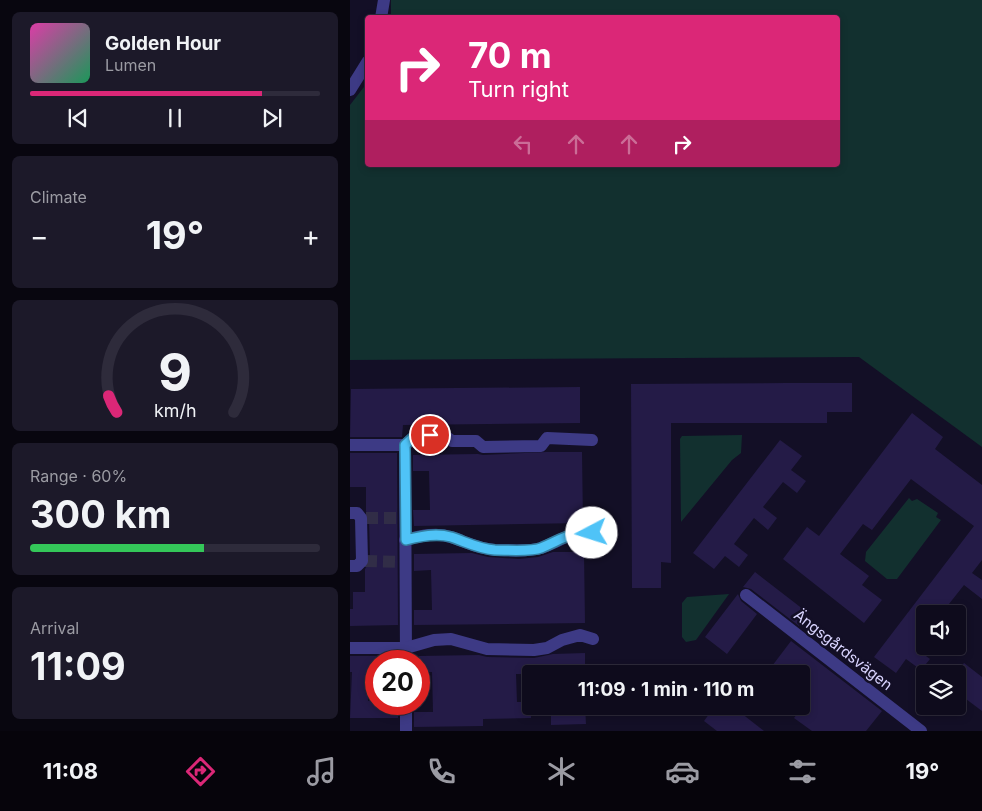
<!DOCTYPE html>
<meta charset="utf-8">
<style>
body{margin:0;font-family:Inter,sans-serif;background:#1c1929;color:#f1f3f6;height:100vh;display:flex;flex-direction:column;font-size:19px;white-space:nowrap}
*{box-sizing:border-box;margin:0}
p{font-size:16px;color:#9b9ba3}
.icon{flex:none;width:28px;height:28px;fill:none;stroke:currentColor;stroke-width:2;stroke-linecap:round;stroke-linejoin:round}
.map{position:relative;flex:1;overflow:hidden}
.drawer{display:flex;flex-direction:column;gap:12px;padding:12px;background:#08060f;width:350px}
.drawer>*{flex:none}
.hud{position:absolute;left:15px;top:15px;width:475px;height:152px;border-radius:5px;box-shadow:0 2px 8px #0003,0 0 0 1px #2e2b3b;background:#db2777;color:#fff;overflow:hidden}
.fabs{position:absolute;left:566px;top:605px;display:grid;gap:10px}
.fabs a{display:grid;place-items:center;width:50px;height:50px;border-radius:5px;background:#0e0b1c;box-shadow:0 2px 8px #0003,0 0 0 1px #2e2b3b;font-size:25px}
.speed{position:absolute;left:15px;top:650px;display:flex;gap:10px;font-size:25px;font-weight:700;text-align:center}
.speed>*{display:grid;place-content:center;width:65px;height:65px;border-radius:50%;background:#0e0b1c;box-shadow:0 2px 8px #0003,0 0 0 1px #2e2b3b;line-height:1}
.speed .limit{border:8px solid #d22;background:#fff;color:#111}
.pin{position:absolute;display:grid;place-items:center;width:42px;height:42px;color:#fff;margin:-21px;border:2px solid #fff;border-radius:50%;box-shadow:0 1px 5px #0007}
.me{position:absolute;width:55px;margin:-28px;rotate:265deg;stroke-linejoin:round;filter:drop-shadow(0 0 4px #0008)}
.turn{display:flex;align-items:center;gap:18px;height:105px;padding:0 20px;font-size:22px}
.turn .icon{width:65px;height:65px;stroke-width:2.5}
.turn b{display:block;font-size:35px;line-height:42px}
.lanes{display:flex;align-items:center;height:48px;padding:0 20px;background:#0003;justify-content:center;gap:25px;direction:ltr}
.lanes .off{opacity:.35}
.big{font-size:38px;font-weight:700;line-height:1.1}
.drawer .card{flex:1;display:flex;flex-direction:column;justify-content:center;gap:8px;min-width:0;padding:0 18px;border-radius:8px;background:#1c1929}
.drawer .dial{align-items:center;gap:0}
.dial svg{height:130px;overflow:visible;fill:none;stroke:#2e2b3b;stroke-width:7;stroke-linecap:round;text-anchor:middle}
.dial text{fill:#f1f3f6;stroke:none}
.song{display:flex;align-items:center;gap:15px}
.cover{width:60px;height:60px;border-radius:8px;background:linear-gradient(135deg,hsl(320 70% 55%),hsl(150 70% 35%))}
.played{height:5px;border-radius:2px;background:linear-gradient(90deg,#db2777 80%,#2e2b3b 80%)}
.keys{display:flex;justify-content:space-around;direction:ltr}
.heat{display:flex;justify-content:space-between;align-items:center;font-size:28px;direction:ltr}
.charge{height:8px;border-radius:4px;background:linear-gradient(90deg,#34c759 60%,#2e2b3b 0)}
.trip{position:absolute;left:172px;top:665px;width:288px;height:50px;border-radius:5px;background:#0e0b1c;box-shadow:0 2px 8px #0003,0 0 0 1px #2e2b3b;font-weight:700;line-height:50px;text-align:center}
.tab-bar{display:flex;height:80px;justify-content:space-around;align-items:center;background:#06040b;color:#9b9ba3}
.tab-bar .icon{width:35px;height:35px}
.tab-bar .active{color:#db2777}
.tab-bar b{font-size:22px;color:#f1f3f6}
main{display:flex;flex:1;min-height:0}
.map>svg:first-child{display:block}
.green{fill:#12302f}
.building{fill:#241b47}
.lines{fill:none;stroke-linecap:round;stroke-linejoin:round}
.minor-tunnel{stroke:#312d47;stroke-width:12;stroke-dasharray:12 6;stroke-linecap:butt}
.minor{stroke:#3d3a85;stroke-width:12}
.route-casing{stroke:#337fa1;stroke-width:12}
.route{stroke:#4fc3f7;stroke-width:9}
.labels{text-anchor:middle;stroke-width:5;stroke-linejoin:round;paint-order:stroke}
.street-label{font-size:15px;fill:#d9d4ff;stroke:#130f26}
</style>
<main>
<section class="drawer">
<div class="card">
<div class="song"><i class="cover"></i><div><b>Golden Hour</b><p>Lumen</p></div></div>
<div class="played"></div>
<div class="keys"><svg class="icon" aria-label="previous" viewBox="0 0 24 24"><path d="M18 5L8 12l10 7zM5 5v14"/></svg><svg class="icon" aria-label="pause" viewBox="0 0 24 24"><path d="M8 5v14M16 5v14"/></svg><svg class="icon" aria-label="next" viewBox="0 0 24 24"><path d="M6 5l10 7-10 7zM19 5v14"/></svg></div>
</div>
<div class="card"><p>Climate</p>
<div class="heat"><a>−</a><b class="big">19°</b><a>+</a></div>
</div>
<div class="card dial"><svg viewBox="0 0 100 80">
<path d="M14 69A42 42 0 1 1 86 69"/>
<path d="M14 69A42 42 0 0 1 9 59" stroke="#db2777"/>
<text x="50" y="56" font-size="32" font-weight="700">9</text>
<text x="50" y="72" font-size="11">km/h</text>
</svg></div>
<div class="card"><p>Range · 60%</p><b class="big">300 km</b><div class="charge"></div></div>
<div class="card"><p>Arrival</p><b class="big">11:09</b></div>
</section>
<div class="map">
<svg width="632" height="731" viewBox="0 0 632 731">
<rect width="100%" height="100%" fill="#130f26"/>
<g class="green">
<polygon points="41,0 632,0 632,447 509,357 0,360 0,105 17,83 18,165 488,165 488,18 41,18"/>
<polygon points="392,435 391,453 382,460 331,522 330,439 332,436"/>
<polygon points="559,498 562,501 567,499 588,513 586,517 591,520 547,579 537,579 515,561 516,552"/>
<polygon points="379,594 346,640 336,642 332,637 332,603 337,597"/>
</g>
<g class="building">
<polygon points="437,383 502,383 502,412 477,412 477,423 321,423 321,563 311,562 311,588 282,588 281,384"/>
<polygon points="230,387 230,423 53,425 52,437 0,437 1,389"/>
<polygon points="562,413 593,437 585,449 632,485 632,560 622,573 632,580 632,599 614,585 591,614 575,614 575,635 565,648 580,659 571,670 556,659 546,673 524,657 624,526 561,479 522,530 513,524 490,554 519,576 512,585 532,600 514,623 433,559 457,527 469,536"/>
<polygon points="430,440 452,456 441,470 456,481 447,493 433,482 413,507 427,518 418,530 404,518 393,532 384,544 398,555 389,567 375,556 364,569 343,553"/>
<polygon points="196,452 232,452 233,523 64,526 63,510 80,510 79,471 63,471 63,455 128,454 133,455"/>
<polygon points="0,453 47,453 48,625 0,626 0,609 3,609 3,592 15,592 15,569 20,561 19,518 16,511 16,487 0,487"/>
<polygon points="203,552 234,552 235,623 64,625 64,610 82,610 81,570 64,571 64,554 122,553 138,557 169,559 188,557"/>
<polygon points="405,572 458,613 449,626 401,589 393,587"/>
<polygon points="388,594 391,601 407,614 377,654 355,637"/>
<polygon points="441,641 532,711 516,731 462,731 444,718 451,709 451,674 416,674"/>
<polygon points="235,653 235,674 166,674 167,702 181,702 181,718 133,719 133,726 64,727 64,712 83,712 82,672 69,672 69,656 129,655 137,657 184,658 203,654"/>
<polygon points="0,656 26,656 26,672 19,672 18,701 26,701 26,704 48,704 48,718 0,718 2,672 0,672"/>
<polygon points="614,663 632,677 632,711 608,693 608,671"/>
<polygon points="201,706 235,706 236,724 201,725"/>
<polygon points="365,706 382,706 414,731 367,731 354,721"/>
</g>
<g class="lines">
<g class="minor-tunnel">
<polyline points="16,518 51,518"/>
<polyline points="15,561 51,562"/>
</g>
<g class="minor">
<polyline points="31,18 34,0"/>
<polyline points="0,90 18,61"/>
<polyline points="0,445 55,445 67,434 94,435 102,441 126,441 133,447 191,446 197,438 242,440"/>
<polyline points="55,445 56,661"/>
<polyline points="0,513 7,513 11,518 12,561 7,566 0,566"/>
<path d="M55,540C71,536 86,532 101,537C116,542 129,549 145,550C157,550 181,552 191,548C213,540 216,533 242,533"/>
<polyline points="396,595 571,731"/>
<polyline points="0,648 56,648 84,640 101,639 137,649 184,650 197,648 212,640 230,635 243,639"/>
<polyline points="56,704 56,731"/>
</g>
</g>
<g class="lines">
<g class="route-casing">
<path id="route" d="M80,435L67,434L55,445L56,540C71,536 86,533 101,537C116,542 129,549 145,550C157,550 181,552 191,548C213,539 216,533 242,533"/>
</g>
<use href="#route" class="route"/>
</g>
<g class="labels">
<g class="street-label">
<text transform="translate(493 650) rotate(38)" y="5">Ängsgårdsvägen</text>
</g>
</g>
</svg>
<div class="fabs">
<a><svg class="icon" aria-label="sound" viewBox="0 0 24 24"><path d="M4 9h4l5-4v14l-5-4H4zM17 9q2 3 0 6"/></svg></a>
<a><svg class="icon" aria-label="layers" viewBox="0 0 24 24"><path d="M12 4l9 5-9 5-9-5zM3 14l9 5 9-5"/></svg></a>
</div>
<div class="speed"><div class="limit">20</div></div>
<div class="pin" style="left:80px;top:435px;background:#d93025"><svg class="icon" aria-label="arrive" viewBox="0 0 24 24"><path d="M6 21V4h12l-3 4 3 4H6"/></svg></div>
<svg class="me" style="left:242px;top:533px" viewBox="-20 -20 40 40"><circle r="19" fill="#fff"/><path d="M0-13L10 11 0 6-10 11z" fill="#4fc3f7"/></svg>
<div class="trip">11:09 · 1 min · 110 m</div>
<div class="hud">
<div class="turn"><svg class="icon" aria-label="right" viewBox="0 0 24 24"><path d="M7 20v-9h11M14 6l5 5-5 5"/></svg><div><b>70 m</b>Turn right</div></div>
<div class="lanes"><svg class="icon off" aria-label="left" viewBox="0 0 24 24"><path d="M17 20v-9H6M10 6l-5 5 5 5"/></svg><svg class="icon off" aria-label="ahead" viewBox="0 0 24 24"><path d="M12 20V5M6 11l6-6 6 6"/></svg><svg class="icon off" aria-label="ahead" viewBox="0 0 24 24"><path d="M12 20V5M6 11l6-6 6 6"/></svg><svg class="icon" aria-label="right" viewBox="0 0 24 24"><path d="M7 20v-9h11M14 6l5 5-5 5"/></svg></div>
</div>
</div>
</main>
<nav class="tab-bar">
<b>11:08</b>
<svg class="icon active" aria-label="directions" viewBox="0 0 24 24"><path d="M12 3l9 9-9 9-9-9zM9 14v-3h6M13 9l2 2-2 2"/></svg>
<svg class="icon" aria-label="music" viewBox="0 0 24 24"><path d="M9 18V5l10-2v13"/><circle cx="6" cy="18" r="3"/><circle cx="16" cy="16" r="3"/></svg>
<svg class="icon" aria-label="phone" viewBox="0 0 24 24"><path d="M5 4h4l2 5-3 2q2 4 5 5l2-3 5 2v4C11 20 4 13 5 4z"/></svg>
<svg class="icon" aria-label="climate" viewBox="0 0 24 24"><path d="M12 3v18M4 7l16 10M4 17L20 7"/></svg>
<svg class="icon" aria-label="car" viewBox="0 0 24 24"><path d="M5 17H2v-5l4-1 3-4h7l3 4 3 1v5h-3M9 17h6M6 11h13"/><circle cx="7" cy="17" r="2"/><circle cx="17" cy="17" r="2"/></svg>
<svg class="icon" aria-label="filters" viewBox="0 0 24 24"><path d="M4 7h16M4 17h16"/><circle cx="9" cy="7" r="2"/><circle cx="15" cy="17" r="2"/></svg>
<b>19°</b>
</nav>
